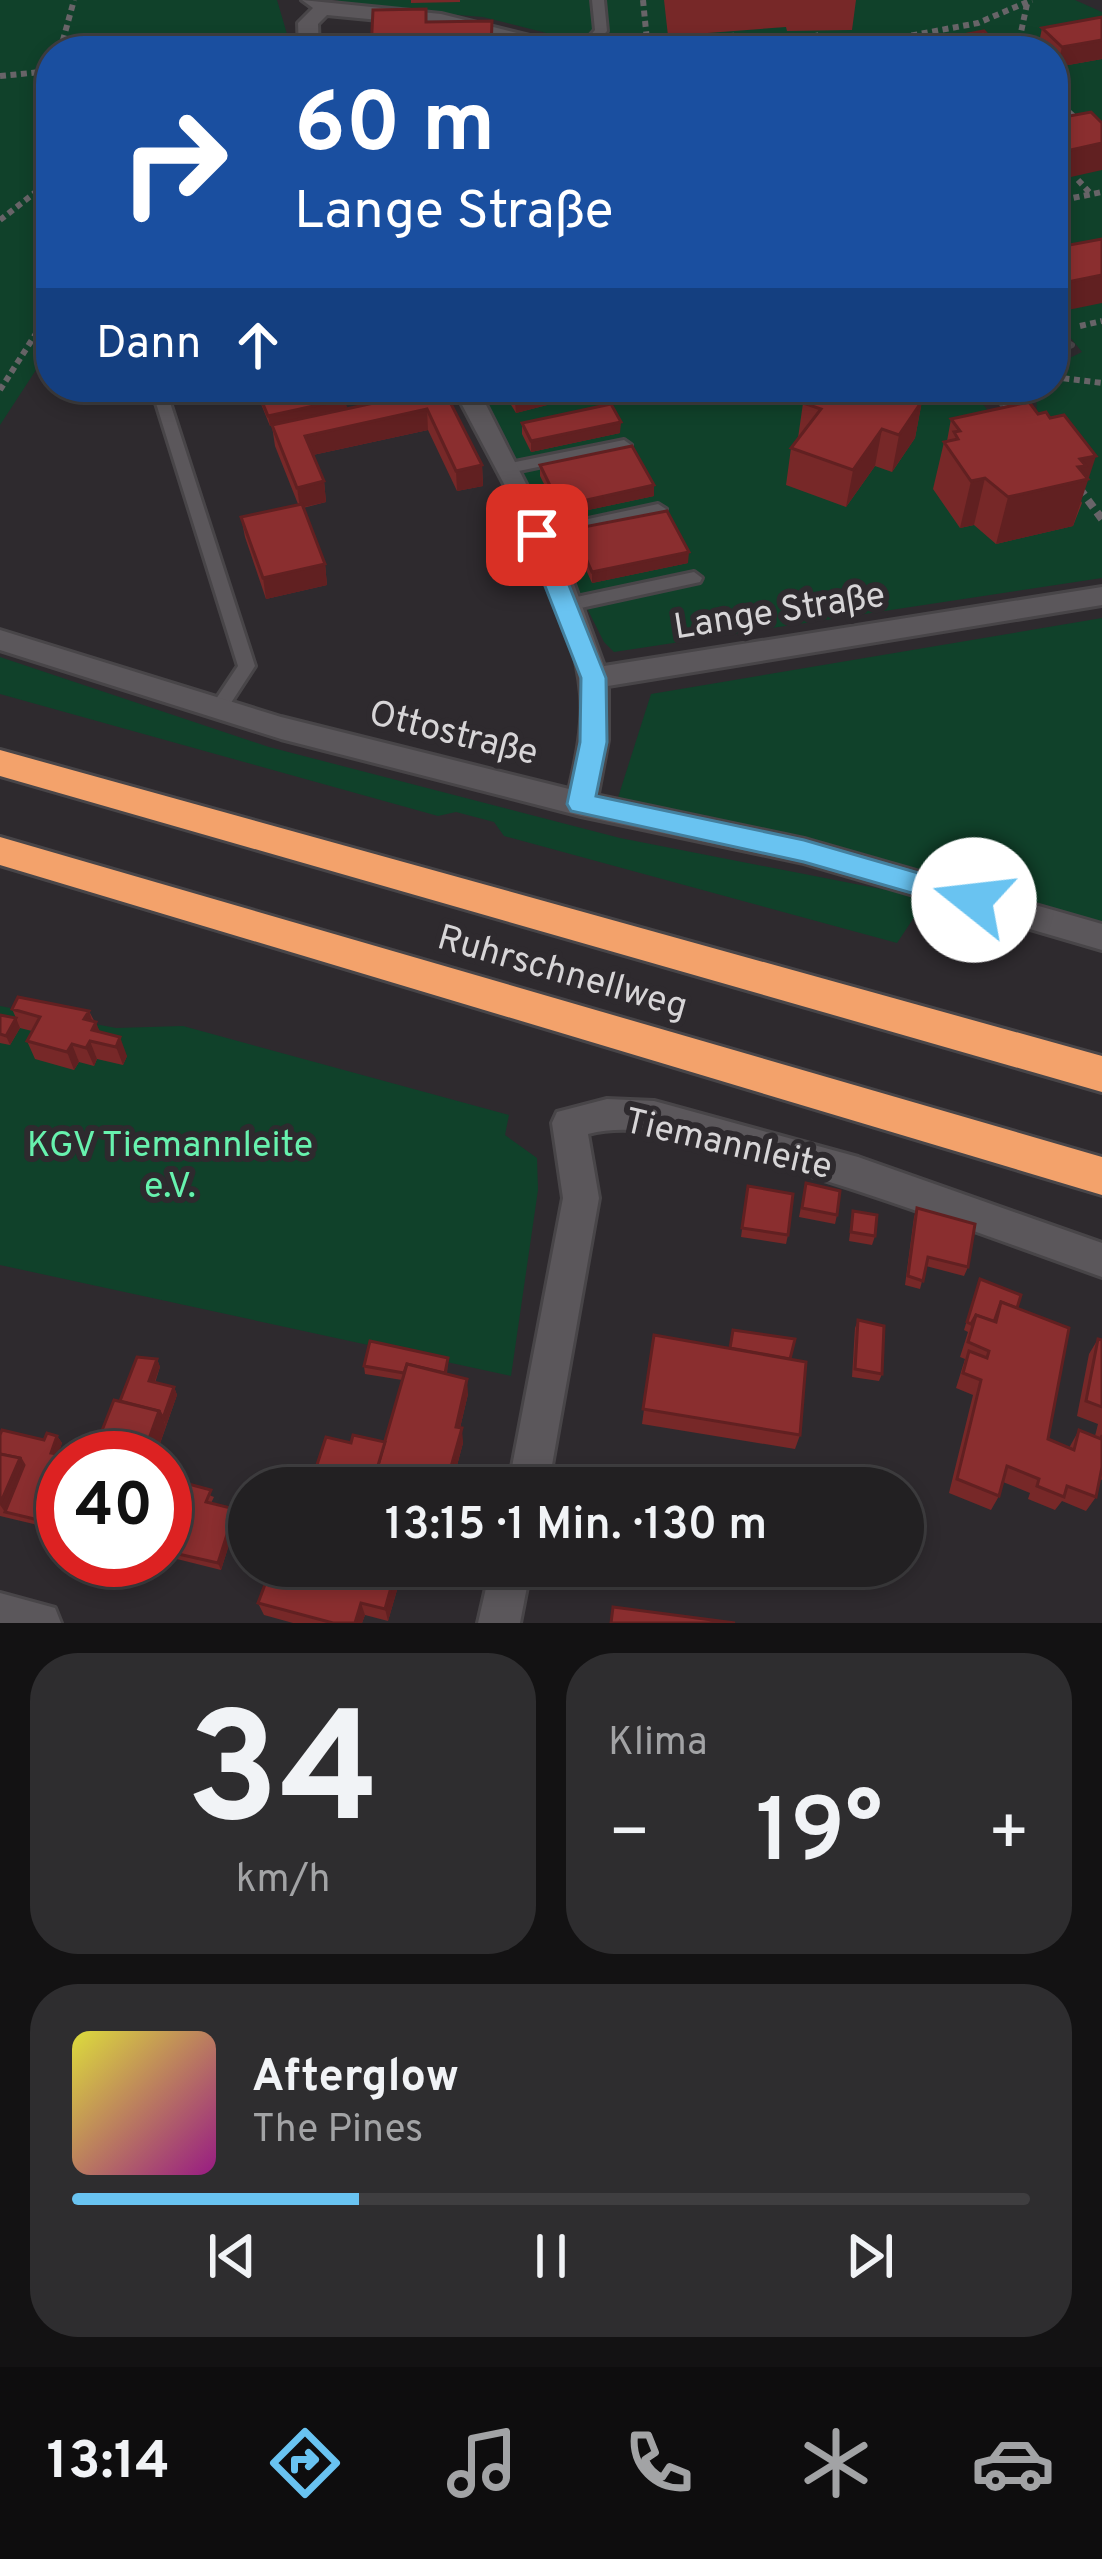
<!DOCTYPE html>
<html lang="de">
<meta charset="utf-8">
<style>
body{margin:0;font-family:Overpass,sans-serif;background:#2e2d2f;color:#f1f3f6;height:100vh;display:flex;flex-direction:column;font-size:45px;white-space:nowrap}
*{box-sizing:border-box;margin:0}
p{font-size:39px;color:#a2a3a5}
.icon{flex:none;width:66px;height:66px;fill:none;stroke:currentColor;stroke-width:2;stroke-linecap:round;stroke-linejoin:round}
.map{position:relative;height:1623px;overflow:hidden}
.sheet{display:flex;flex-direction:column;gap:30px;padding:30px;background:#131213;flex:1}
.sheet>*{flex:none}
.hud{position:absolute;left:36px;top:36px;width:1032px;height:366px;border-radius:48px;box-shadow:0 6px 18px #0003,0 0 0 3px #3f3e40;background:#1a4fa0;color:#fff;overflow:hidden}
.speed{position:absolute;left:36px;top:1431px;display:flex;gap:24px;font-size:60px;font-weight:700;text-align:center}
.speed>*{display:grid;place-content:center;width:156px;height:156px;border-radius:50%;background:#222022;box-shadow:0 6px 18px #0003,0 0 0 3px #3f3e40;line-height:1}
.speed .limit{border:18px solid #d22;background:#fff;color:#111}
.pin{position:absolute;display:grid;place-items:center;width:102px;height:102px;color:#fff;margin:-51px;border-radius:24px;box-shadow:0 6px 18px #0006}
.me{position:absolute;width:132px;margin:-66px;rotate:286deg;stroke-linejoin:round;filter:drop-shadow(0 0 9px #0008)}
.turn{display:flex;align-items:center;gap:42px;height:252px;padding:0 60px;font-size:54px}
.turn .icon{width:156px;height:156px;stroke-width:2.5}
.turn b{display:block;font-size:84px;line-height:102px}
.then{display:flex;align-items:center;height:114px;padding:0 60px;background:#0003;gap:24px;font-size:45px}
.big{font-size:90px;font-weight:600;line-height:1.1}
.sheet .widget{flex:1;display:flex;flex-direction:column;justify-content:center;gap:18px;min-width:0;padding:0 42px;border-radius:48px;background:#2e2d2f}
.sheet .dial{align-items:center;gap:0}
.dial b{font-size:156px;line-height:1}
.song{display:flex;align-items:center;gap:36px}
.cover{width:144px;height:144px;border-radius:18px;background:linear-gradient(135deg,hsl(60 70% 55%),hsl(310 70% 35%))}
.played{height:12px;border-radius:6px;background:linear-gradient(90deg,#69c3f1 30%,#3f3e40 30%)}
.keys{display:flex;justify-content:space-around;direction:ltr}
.heat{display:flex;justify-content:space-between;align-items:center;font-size:66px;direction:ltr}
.sheet .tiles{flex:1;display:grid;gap:30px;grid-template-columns:1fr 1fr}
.widget:last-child{grid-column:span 2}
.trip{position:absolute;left:228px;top:1467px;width:696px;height:120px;border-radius:60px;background:#222022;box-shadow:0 6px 18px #0003,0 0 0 3px #3f3e40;font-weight:600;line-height:120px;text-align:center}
.menu{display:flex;height:192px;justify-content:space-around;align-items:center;background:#0e0d0e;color:#a2a3a5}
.menu .icon{width:84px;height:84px}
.menu .on{color:#69c3f1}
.menu b{font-size:54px;color:#f1f3f6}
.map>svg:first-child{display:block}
.green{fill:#10412a}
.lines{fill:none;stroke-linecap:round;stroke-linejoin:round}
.service-casing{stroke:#484548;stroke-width:6}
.minor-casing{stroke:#484548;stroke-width:6}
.tertiary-casing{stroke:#484548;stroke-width:6}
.motorway-casing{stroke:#484548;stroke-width:6}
.path-far1{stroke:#686468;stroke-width:6;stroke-dasharray:6 4.5;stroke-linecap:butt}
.path{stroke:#686468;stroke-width:8;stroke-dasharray:9 6;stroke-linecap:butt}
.service{fill:#5b575b;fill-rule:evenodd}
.minor{fill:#5b575b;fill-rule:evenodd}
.tertiary{fill:#5b575b;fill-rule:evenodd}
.motorway{fill:#f3a26b;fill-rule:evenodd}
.wall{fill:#772828}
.shaded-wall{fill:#612021}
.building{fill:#8a2e2f;stroke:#612021;stroke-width:3}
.route{fill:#69c3f1;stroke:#447f9d;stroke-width:3}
.labels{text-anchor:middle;stroke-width:12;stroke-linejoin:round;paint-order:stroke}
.street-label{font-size:36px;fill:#d7d5d7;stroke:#2e2a2e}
.park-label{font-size:36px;fill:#67f2ae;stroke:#2e2a2e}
</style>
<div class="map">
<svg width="1102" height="1623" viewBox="0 0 1102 1623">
<rect width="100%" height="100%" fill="#2e2a2e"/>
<g class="green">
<polygon points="0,0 277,0 292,51 51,51 51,347 0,425"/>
<polygon points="335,0 1075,0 1102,12 1102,578 614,652 604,642 476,387 969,387 998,423 1037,414 1036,387 1053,387 1053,366 1082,352 1061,326 1053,327 1053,51 617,51 483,17 372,8"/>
<polygon points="1102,618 1102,930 615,807 651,694"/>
<polygon points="0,657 269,747 620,838 927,898 897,943 504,836 494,822 456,812 438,816 0,694"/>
<polygon points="0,1006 116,1028 183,1026 509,1115 505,1135 537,1158 538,1190 511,1376 0,1265"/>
</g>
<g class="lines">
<g class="service-casing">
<g id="service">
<polygon points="592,0 604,0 607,31 589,51 577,51 595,30"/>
<polygon points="151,387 165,387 255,666 225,712 219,714 210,708 238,666"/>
<polygon points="477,387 501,387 499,390 468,399 461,394"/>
<polygon points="624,440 631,445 629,448 505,474 497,469 505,464"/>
<polygon points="658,504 666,509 663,513 537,540 529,535 537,530"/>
<polygon points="694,572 702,578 700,582 567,611 559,605 567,599"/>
</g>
</g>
<g class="minor-casing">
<g id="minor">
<polygon points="302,0 441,14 590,51 554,51 441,26 327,15 318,24 319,51 299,51 298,23 313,8"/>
<polygon points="1060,338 1072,345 1053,354 1053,340"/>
<path d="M453,387H477L567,565L604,666L1102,587V605L608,686V740L596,804L592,812H570L566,804C574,768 584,731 581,694C572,593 498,477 453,387Z"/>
<polygon points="990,387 1015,387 1035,415 1032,421 1014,421"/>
<path d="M607,1099L654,1101L858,1157L1102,1243V1277C985,1235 870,1192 751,1158C698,1144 643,1120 588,1134L599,1198L548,1488H508L563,1198L552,1123L557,1112Z"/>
<polygon points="491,1566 531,1566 520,1623 478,1623"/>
<polygon points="0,1593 55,1608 61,1623 0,1623"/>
</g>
</g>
<g class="tertiary-casing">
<polygon id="tertiary" points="0,630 281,717 581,792 804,839 1102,924 1102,950 804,863 581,816 281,739 0,650"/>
</g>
<g class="motorway-casing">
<g id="motorway">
<polygon points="0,750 1102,1056 1102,1092 0,776"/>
<polygon points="0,837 1102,1157 1102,1195 0,865"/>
</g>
</g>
<g class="path-far1">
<polyline points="643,0 648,51"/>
<polyline points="731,33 733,51"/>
<polyline points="815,33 819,51"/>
<polyline points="60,51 74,0"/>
<polyline points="829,51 978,23 1032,0"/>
<polyline points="1017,51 1027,4"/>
<polyline points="0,76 51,71"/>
<polyline points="1053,98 1079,121"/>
<polyline points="1078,180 1090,193"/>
<polyline points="1053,202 1102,192"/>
<polyline points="0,220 51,180"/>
<polyline points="1080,326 1102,321"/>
<polyline points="1053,377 1102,383"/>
<polyline points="0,390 51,310"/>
<polyline points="673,401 812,400"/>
</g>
<polyline class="path" points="1079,488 1102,519"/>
<use href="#service" class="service"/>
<use href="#minor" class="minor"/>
<use href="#tertiary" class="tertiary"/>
<use href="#motorway" class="motorway"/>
</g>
<g class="wall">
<polygon points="411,0 460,0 460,2 411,3"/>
<polygon points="664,0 856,0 852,30 787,31 786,27 668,36"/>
<polygon points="1102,17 1102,59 1057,67 1053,63 1053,51 1041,51 1038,48 1042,28"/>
<polygon points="254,387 341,387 347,409 443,388 482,465 483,486 457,491 428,430 313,455 324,481 326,502 303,508 325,564 327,585 266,599 245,537 241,517 298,504 275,446 272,426 270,426"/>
<polygon points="505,387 586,387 586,395 516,413 505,395"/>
<polygon points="922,401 915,438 892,472 875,466 846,507 786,485 791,448 798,438 803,403"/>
<polygon points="1038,414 1082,503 1073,526 996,544 974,525 960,528 933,489 944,442 947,441 951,419"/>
<polygon points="522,423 620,433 531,452 522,434"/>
<polygon points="540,465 654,485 654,496 560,516 540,476"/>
<polygon points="573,529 688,563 592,583 572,539"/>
<polygon points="12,1009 89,1011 100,1032 127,1056 123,1065 97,1059 94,1066 79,1062 74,1070 35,1059 27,1041 32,1031 20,1028 10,1045 0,1043 0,1015 16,1018"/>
<polygon points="806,1183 837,1215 835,1224 799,1217"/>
<polygon points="748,1186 788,1235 786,1244 741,1237"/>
<polygon points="917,1208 968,1267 964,1276 926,1266 920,1289 905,1285 914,1217"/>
<polygon points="853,1211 875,1236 872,1245 849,1241"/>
<polygon points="980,1279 1017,1308 1048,1439 1069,1448 1079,1430 1095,1436 1098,1424 1077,1416 1089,1354 1098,1339 1102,1340 1102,1480 1100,1479 1096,1497 1086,1511 1062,1501 1055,1510 1028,1499 1030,1493 1003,1482 999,1496 991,1510 949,1493 973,1395 956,1388 965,1359 960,1357 968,1332 964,1330"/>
<polygon points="858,1320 882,1374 879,1381 852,1377 855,1328"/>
<polygon points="654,1335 790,1359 800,1435 795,1449 642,1424"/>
<polygon points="448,1358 447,1374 468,1394 460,1428 463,1443 451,1488 329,1488 315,1484 313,1477 351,1443 385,1442 402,1380 365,1374 364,1366"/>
<polygon points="157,1359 160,1367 155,1383 174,1387 177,1395 155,1458 63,1458 63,1531 0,1516 0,1435 44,1440 57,1436 62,1443 58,1454 92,1456 120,1401"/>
<polygon points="165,1477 214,1497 211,1503 235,1509 238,1516 221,1570 165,1556"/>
<polygon points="404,1566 388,1621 365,1615 362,1623 293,1623 264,1615 258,1603"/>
</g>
<g class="shaded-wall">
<polygon points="1102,40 1102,59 1057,67 1062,47"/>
<polygon points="1102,143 1102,170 1053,181 1053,154"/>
<polygon points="1102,275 1102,303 1053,313 1053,285"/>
<polygon points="577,387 586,387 586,395 516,413 515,402"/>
<polygon points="346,399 347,410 270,426 268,416"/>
<polygon points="922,401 915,438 892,472 899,435"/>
<polygon points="427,409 428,430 308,456 305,436"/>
<polygon points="621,422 620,433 531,452 531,441"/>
<polygon points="882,429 875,466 846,507 853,470"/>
<polygon points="1096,456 1073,526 996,544 1008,497 1080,459"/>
<polygon points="482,465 483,486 457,491 456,471"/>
<polygon points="985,478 974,525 960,528 971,481"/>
<polygon points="324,481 326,502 300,508 297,488"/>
<polygon points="654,485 654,496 560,516 560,506"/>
<polygon points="689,552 688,563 592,583 592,572"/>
<polygon points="325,564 327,585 266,599 263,578"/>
<polygon points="89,1011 94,1026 96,1022 103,1041 84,1019"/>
<polygon points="16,1018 20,1028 10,1045 6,1036"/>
<polygon points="120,1037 127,1056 123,1065 116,1047"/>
<polygon points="90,1041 97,1059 94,1066 86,1048"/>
<polygon points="72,1044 79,1062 74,1070 67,1052"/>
<polygon points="157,1359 160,1367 152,1389 149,1381"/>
<polygon points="467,1379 468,1394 457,1441 456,1427"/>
<polygon points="174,1387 177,1395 166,1426 163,1418"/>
<polygon points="159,1411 166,1426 155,1458 142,1458"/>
<polygon points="462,1428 463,1443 451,1488 449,1474"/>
<polygon points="57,1436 62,1443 56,1460 51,1453"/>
<polygon points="20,1458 29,1472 5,1512 0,1505"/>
<polygon points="235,1509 238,1516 221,1570 218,1563"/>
<polygon points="397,1566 404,1566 388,1621 385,1609"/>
<polygon points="361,1603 365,1615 362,1623 355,1623"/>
</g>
<g class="building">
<polygon points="426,9 426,22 492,21 491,50 371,51 373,10"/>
<polygon points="1102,17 1102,40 1062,47 1042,28"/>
<polygon points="984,31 1003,51 881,51"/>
<polygon points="528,40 529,46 556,45 557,50 586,49 586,51 492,51 492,41"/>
<polygon points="1091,112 1102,123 1102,143 1053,154 1053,119"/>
<polygon points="1102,239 1102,275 1053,285 1053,248"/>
<polygon points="256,387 341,387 346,399 268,416"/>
<polygon points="506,387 577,387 515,402"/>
<polygon points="815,387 880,387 922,401 899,435 882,429 853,470 791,448 821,409 803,403"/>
<polygon points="443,388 482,465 456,471 427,409 305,436 324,481 297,488 272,425"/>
<polygon points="1029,402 1038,414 1046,412 1050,418 1064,415 1096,456 1080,459 1086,466 1078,467 1088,479 1008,497 985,478 971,481 944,442 958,439 954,432 960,431 951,419"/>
<polygon points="611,404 621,422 531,441 522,423"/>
<polygon points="632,446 654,485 560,506 540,465"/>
<polygon points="302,504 325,564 263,578 241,517"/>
<polygon points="667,511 689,552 592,572 573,529"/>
<polygon points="18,997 89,1011 84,1019 96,1022 92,1030 120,1037 116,1047 90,1041 86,1048 72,1044 67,1052 27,1041 40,1017 12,1009"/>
<polygon points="0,1015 16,1018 6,1036 0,1034"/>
<polygon points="806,1183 840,1191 837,1215 802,1208"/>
<polygon points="748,1186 793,1194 788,1235 742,1228"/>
<polygon points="917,1208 975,1224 968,1267 928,1257 923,1281 908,1276"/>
<polygon points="853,1211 877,1215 875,1236 851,1232"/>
<polygon points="980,1279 1021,1295 1017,1308 1001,1302 994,1322 976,1315 971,1324 967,1322"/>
<polygon points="1001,1302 1069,1328 1048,1439 1074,1450 1079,1430 1101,1439 1102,1435 1102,1467 1096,1497 1067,1486 1064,1497 1037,1486 1039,1479 1007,1466 999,1496 957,1479 981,1380 963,1373 969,1351 987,1358 989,1351 968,1342 976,1315 996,1322"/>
<polygon points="858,1320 884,1326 882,1374 855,1369"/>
<polygon points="733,1330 795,1339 790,1359 730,1348"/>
<polygon points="654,1335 806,1362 800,1435 643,1409"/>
<polygon points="1098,1339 1102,1340 1102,1407 1086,1401"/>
<polygon points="370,1341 448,1358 445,1373 407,1364 404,1373 364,1366"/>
<polygon points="137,1357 157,1359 149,1381 174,1387 163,1418 159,1411 120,1401"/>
<polygon points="407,1364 467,1379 456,1427 462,1428 449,1474 444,1473 441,1488 414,1488 374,1479"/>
<polygon points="114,1400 159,1411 142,1458 64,1458 67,1450 92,1456"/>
<polygon points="2,1430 44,1440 47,1433 57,1436 51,1453 65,1455 42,1515 47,1522 5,1512 24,1465 20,1458 0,1454 0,1435"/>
<polygon points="353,1435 385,1442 374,1479 376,1486 387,1488 356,1488 313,1477 326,1437 351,1443"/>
<polygon points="0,1454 20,1458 0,1504"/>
<polygon points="63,1460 63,1520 42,1515"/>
<polygon points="166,1478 211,1490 206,1502 235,1509 218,1563 165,1551"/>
<polygon points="644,1479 693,1488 643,1488"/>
<polygon points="272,1566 397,1566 385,1609 361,1603 355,1623 333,1623 258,1603"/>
<polygon points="613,1607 735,1623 611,1623"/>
</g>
<polygon class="route" points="537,527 549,535 606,678 607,742 596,796 804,840 974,889 984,892 989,900 984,908 974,911 804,862 571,811 567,804 580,742 581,678 525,535"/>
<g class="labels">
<g class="street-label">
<text transform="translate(779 609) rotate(-9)" y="13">Lange Straße</text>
<text transform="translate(454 731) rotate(14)" y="13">Ottostraße</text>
<text transform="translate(563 970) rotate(16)" y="13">Ruhrschnellweg</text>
<text transform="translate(729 1142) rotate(13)" y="13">Tiemannleite</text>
</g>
<g class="park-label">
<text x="170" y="1156">KGV Tiemannleite<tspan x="170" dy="41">e.V.</tspan></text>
</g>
</g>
</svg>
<div class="speed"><div class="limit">40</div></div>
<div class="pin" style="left:537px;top:535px;background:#d93025"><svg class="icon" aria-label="arrive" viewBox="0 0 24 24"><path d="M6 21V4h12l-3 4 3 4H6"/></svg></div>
<svg class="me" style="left:974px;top:900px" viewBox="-20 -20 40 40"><circle r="19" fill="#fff"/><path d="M0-13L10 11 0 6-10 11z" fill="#69c3f1"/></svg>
<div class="trip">13:15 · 1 Min. · 130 m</div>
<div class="hud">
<div class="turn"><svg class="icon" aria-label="right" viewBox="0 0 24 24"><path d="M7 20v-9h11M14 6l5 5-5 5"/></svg><div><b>60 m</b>Lange Straße</div></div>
<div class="then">Dann<svg class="icon" aria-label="ahead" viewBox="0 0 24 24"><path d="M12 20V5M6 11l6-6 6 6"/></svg></div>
</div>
</div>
<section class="sheet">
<div class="tiles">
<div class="widget dial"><b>34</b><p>km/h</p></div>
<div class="widget"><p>Klima</p>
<div class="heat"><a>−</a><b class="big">19°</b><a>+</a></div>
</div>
<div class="widget">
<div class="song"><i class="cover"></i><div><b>Afterglow</b><p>The Pines</p></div></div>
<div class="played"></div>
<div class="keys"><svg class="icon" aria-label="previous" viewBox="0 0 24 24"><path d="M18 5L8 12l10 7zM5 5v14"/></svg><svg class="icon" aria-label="pause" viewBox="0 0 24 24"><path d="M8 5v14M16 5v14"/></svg><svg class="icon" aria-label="next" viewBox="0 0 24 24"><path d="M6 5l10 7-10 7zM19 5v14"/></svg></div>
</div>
</div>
</section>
<nav class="menu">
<b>13:14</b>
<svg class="icon on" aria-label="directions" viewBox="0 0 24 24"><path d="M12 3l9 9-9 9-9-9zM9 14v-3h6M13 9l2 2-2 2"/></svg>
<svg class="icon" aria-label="music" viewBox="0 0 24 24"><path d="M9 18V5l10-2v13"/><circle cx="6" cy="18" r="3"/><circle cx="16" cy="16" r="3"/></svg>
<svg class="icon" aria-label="phone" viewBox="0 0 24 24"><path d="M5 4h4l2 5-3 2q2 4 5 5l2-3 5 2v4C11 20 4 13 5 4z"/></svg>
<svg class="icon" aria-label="climate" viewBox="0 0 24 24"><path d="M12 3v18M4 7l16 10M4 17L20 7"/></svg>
<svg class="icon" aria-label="car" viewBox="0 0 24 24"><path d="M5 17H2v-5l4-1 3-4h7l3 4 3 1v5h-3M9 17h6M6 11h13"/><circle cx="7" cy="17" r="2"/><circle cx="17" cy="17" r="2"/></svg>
</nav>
